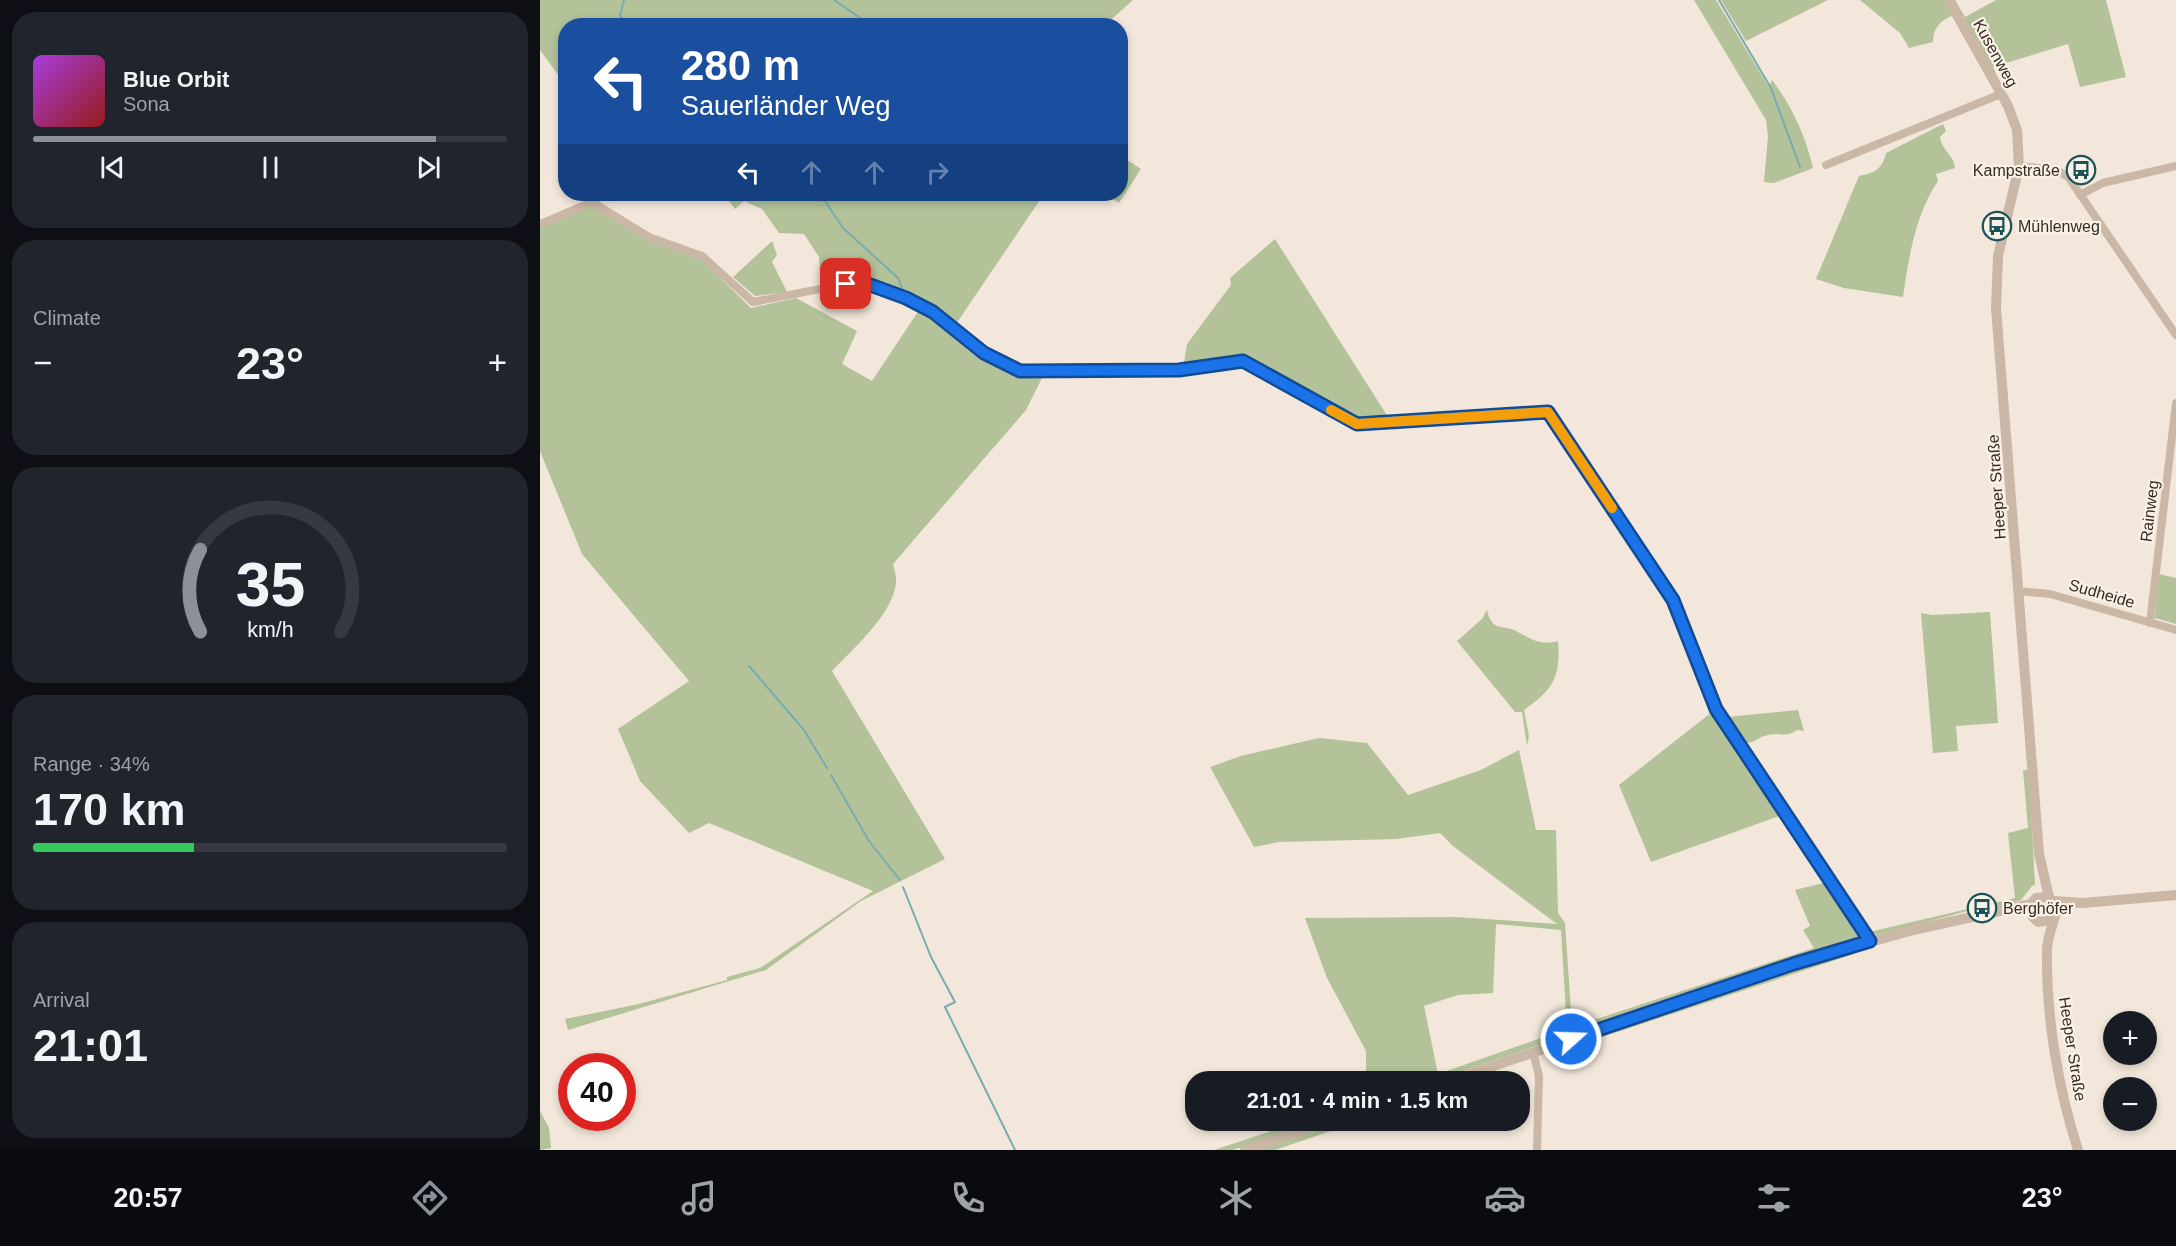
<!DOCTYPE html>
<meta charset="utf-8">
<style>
body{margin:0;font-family:Helvetica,sans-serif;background:#20242c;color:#f1f3f6;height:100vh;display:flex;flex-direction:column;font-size:22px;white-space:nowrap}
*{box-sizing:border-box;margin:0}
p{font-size:20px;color:#9ea1a6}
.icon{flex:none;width:33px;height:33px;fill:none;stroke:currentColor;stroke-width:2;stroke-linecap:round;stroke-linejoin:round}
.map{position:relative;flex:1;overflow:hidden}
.details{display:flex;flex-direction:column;gap:12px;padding:12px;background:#0d0f14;width:540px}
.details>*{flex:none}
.guide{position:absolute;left:18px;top:18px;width:570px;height:183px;border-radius:24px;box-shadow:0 3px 9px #0003;background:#1a4fa0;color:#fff;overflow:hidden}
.controls{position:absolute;left:1563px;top:1011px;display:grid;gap:12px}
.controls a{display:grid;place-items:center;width:54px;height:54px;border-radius:50%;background:#171b24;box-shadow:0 3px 9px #0003;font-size:30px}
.speed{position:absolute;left:18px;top:1053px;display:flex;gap:12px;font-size:30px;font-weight:700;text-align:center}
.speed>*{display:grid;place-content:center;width:78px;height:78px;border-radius:50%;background:#171b24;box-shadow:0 3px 9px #0003;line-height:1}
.speed .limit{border:9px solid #d22;background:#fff;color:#111}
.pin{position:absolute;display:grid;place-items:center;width:51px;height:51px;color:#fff;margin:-26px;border-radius:12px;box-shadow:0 3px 9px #0006}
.me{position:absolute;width:66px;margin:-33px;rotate:70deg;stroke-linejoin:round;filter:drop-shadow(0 0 4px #0008)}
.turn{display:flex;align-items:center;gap:21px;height:126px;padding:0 24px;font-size:27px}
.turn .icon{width:78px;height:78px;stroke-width:2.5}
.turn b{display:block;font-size:42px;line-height:51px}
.lanes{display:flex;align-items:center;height:57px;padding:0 24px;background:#0003;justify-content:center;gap:30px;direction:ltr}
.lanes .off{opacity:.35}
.big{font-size:45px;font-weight:700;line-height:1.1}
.details .card{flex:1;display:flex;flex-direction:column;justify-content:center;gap:9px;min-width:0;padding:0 21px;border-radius:24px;background:#20242c}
.details .dial{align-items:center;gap:0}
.dial svg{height:156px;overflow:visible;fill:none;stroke:#363941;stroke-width:7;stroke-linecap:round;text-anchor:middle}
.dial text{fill:#f1f3f6;stroke:none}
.song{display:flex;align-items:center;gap:18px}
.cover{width:72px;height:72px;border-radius:9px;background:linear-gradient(135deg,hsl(280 70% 55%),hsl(0 70% 35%))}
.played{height:6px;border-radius:3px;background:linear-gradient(90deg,#8c9099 85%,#363941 85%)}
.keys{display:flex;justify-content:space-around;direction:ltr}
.heat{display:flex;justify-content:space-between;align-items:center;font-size:33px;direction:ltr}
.charge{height:9px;border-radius:4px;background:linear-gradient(90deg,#34c759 34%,#363941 0)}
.trip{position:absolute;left:645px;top:1071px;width:345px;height:60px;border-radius:24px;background:#171b24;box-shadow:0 3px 9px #0003;font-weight:700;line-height:60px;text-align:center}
.menu{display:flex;height:96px;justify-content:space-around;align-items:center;background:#090b0e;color:#9ea1a6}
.menu .icon{width:42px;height:42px}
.menu .on{color:#8c9099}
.menu b{font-size:27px;color:#f1f3f6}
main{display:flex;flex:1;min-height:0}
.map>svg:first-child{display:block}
.green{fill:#b3c299;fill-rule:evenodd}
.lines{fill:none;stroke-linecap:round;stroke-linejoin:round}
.stream{stroke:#78acb0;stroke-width:2}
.minor{stroke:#cbb7a5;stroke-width:8}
.tertiary{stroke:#cbb7a5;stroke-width:10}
.route-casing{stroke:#114b97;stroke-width:15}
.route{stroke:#1a73e8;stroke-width:10}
.slow{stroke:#f59e0b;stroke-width:10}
.labels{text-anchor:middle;stroke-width:4.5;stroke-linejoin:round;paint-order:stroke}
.street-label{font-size:16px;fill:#362c27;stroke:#faf1e6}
.poi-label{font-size:16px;fill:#362c27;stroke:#faf1e6;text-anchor:start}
</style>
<main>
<section class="details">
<div class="card">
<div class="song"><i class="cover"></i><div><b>Blue Orbit</b><p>Sona</p></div></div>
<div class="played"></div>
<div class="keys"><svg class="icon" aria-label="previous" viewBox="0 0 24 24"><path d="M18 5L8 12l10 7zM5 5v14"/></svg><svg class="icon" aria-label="pause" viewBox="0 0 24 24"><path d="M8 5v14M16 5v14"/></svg><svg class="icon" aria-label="next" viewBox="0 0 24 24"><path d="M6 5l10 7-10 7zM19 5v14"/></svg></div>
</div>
<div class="card"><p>Climate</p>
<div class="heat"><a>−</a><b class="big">23°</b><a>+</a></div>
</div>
<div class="card dial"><svg viewBox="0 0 100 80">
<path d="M14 69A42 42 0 1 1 86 69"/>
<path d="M14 69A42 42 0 0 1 14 27" stroke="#8c9099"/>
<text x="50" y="56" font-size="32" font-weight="700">35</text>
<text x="50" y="72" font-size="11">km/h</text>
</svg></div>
<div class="card"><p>Range · 34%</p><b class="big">170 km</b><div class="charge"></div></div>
<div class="card"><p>Arrival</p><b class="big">21:01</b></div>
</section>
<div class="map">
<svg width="1636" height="1150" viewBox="0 0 1636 1150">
<rect width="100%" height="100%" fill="#f2e7da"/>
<g class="green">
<polygon points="0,0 593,0 564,26 26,26 24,83 0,50"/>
<path d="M1154,0H1176L1229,87L1232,80C1252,106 1266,137 1273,168L1234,183L1224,182L1228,136L1226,120Z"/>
<polygon points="1181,0 1288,0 1206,41"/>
<path d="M1320,0H1405L1455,92L1412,16C1400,20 1393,29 1393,42L1369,48L1360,33Z"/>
<polygon points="1412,0 1415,0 1425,17 1456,0 1566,0 1586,77 1540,87 1528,44 1453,67 1461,85"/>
<path d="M1403,124L1406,131L1400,137C1402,151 1414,155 1415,168L1396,174L1398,181C1375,215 1369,257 1363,297L1304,288L1276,279L1319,176C1334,173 1342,170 1346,153Z"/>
<polygon points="581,156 601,169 579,203 565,194 580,194"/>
<polygon points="184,194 504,194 416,324 391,304 327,277 281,285 279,257 264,234 239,233 222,209 204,201 195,209"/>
<path d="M53,206L108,240L162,260L211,308L256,298L317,331L302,364L332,381L379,310C423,334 448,378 504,374L486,410L353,564C354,570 357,577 356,583C353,614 312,650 292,671L405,859L321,901L226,970L28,1030L25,1019L99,1004L187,980V977L220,968L333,891L169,823L149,833L100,781L78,729L149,681L42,554L0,451V227Z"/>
<polygon points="735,239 848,417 818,420 705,358 697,355 644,363 647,344 691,285 690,278"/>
<polygon points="232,241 237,255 232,262 247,292 215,296 193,277"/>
<polygon points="1619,574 1636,578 1636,624 1615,618"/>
<path d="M947,610C952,632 961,624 976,631C991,639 1000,646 1018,641C1021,677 1013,690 984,710L989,736L987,746L982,712H975L917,641L942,619Z"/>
<polygon points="1450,612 1458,723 1416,726 1418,751 1393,753 1381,613 1392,615"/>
<path d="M1258,710L1264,731L1257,730C1247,738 1239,732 1228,735C1218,737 1215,743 1205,743L1187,717Z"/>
<polygon points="1172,712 1242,815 1111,862 1079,785"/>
<path d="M779,738L827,743L868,795L941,770L979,750L996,830H1016L1018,913L1025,923L1032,1027L1274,948L1263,930L1270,926L1255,890L1287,882L1322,937L1009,1040L1008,1042L894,1081H818L826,1070V1051L787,978L765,918L916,917L1017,924L913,846L900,833L857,839L739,842L714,847L670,767L701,756ZM956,924L1021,930L1027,1029L898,1074L884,1006L918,995L953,993Z"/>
<polygon points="1483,770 1489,770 1495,885 1492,886 1481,900 1462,906 1435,909 1337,935 1329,932 1475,898 1468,833 1488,828"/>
<polygon points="1325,946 1314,954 1044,1043 1044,1038"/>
<polygon points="0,1111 9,1128 11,1148 0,1150"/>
<polygon points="761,1121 779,1121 693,1150 674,1150"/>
<polygon points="801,1121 820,1121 735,1150 715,1150"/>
</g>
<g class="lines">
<g class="stream">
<polyline points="84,0 80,16 91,26"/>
<polyline points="294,0 332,26"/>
<polyline points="1179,0 1231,88 1260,167"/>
<polyline points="252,194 285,201 303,228 358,278 362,288"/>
<polyline points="209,666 264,730 287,768"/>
<polyline points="291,775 329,841 360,880"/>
<polyline points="363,887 391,957 415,1002 405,1007 475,1150"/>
</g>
<g class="minor">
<polyline points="1286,165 1461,94"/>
<polyline points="1479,166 1517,170 1529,178 1636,335"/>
<polyline points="1540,195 1563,183 1636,166"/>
<polyline points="0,224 52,202 109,237 162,256 213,302 306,284 325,283 366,298 393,312 444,353 480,371 639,370 703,361 817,424 1009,412 1133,600 1176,709 1330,941"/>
<polyline points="1479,591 1510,594 1636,630"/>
<polyline points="1610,623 1636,403"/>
<polyline points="993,1052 999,1076 997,1150"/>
</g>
<g class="tertiary">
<polyline points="1409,0 1468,106 1477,130 1479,166 1458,256 1456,308 1499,854 1509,897"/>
<polyline points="1514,901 1543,903 1636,895"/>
<path d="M1512,920L1498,922L1492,916L1491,904L1496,898L1509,897L1517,907C1515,922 1507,935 1507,951C1506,1017 1518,1088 1538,1150"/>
<polyline points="907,1082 1253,964 1373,930 1491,904"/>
<polyline points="705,1150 792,1120"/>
</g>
</g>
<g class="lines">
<g class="route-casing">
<polyline id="route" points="306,284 325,283 366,298 393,312 444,353 480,371 639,370 703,361 817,424 1008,412 1133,600 1176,709 1330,941 1253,964 1031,1039"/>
</g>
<use href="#route" class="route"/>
<polyline class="slow" points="791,410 817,424 1008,412 1072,508"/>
</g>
<defs>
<g id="bus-ring" transform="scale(1.5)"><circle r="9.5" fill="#faf1e6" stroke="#1b5359" stroke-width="1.5"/><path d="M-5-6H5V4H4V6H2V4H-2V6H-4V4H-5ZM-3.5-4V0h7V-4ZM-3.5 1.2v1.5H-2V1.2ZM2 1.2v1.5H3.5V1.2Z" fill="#1b5359"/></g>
</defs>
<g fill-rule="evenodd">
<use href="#bus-ring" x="1541" y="170"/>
<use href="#bus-ring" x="1457" y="226"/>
<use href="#bus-ring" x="1442" y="908"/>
</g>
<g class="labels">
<g class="street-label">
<text transform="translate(1456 53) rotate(61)" y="6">Kusenweg</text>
<text transform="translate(1456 487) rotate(-94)" y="6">Heeper Straße</text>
<text transform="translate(1609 511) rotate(-83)" y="6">Rainweg</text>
<text transform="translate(1562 593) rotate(16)" y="6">Sudheide</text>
<text transform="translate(1533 1049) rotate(81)" y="6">Heeper Straße</text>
</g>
<g class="poi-label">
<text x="1520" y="176" text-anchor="end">Kampstraße</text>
<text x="1478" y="232">Mühlenweg</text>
<text x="1463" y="914">Berghöfer</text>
</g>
</g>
</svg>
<div class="controls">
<a>+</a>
<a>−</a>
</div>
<div class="speed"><div class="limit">40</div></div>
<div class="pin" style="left:306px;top:284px;background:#d93025"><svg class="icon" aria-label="arrive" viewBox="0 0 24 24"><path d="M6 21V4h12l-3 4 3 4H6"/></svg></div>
<svg class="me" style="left:1031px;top:1039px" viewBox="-20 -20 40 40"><circle r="17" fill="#1a73e8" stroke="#fff" stroke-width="3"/><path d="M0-11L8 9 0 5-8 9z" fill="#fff"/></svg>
<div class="trip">21:01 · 4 min · 1.5 km</div>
<div class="guide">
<div class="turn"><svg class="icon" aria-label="left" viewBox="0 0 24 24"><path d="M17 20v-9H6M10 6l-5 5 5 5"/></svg><div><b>280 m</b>Sauerländer Weg</div></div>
<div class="lanes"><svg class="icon" aria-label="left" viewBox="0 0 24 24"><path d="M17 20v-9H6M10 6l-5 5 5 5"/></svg><svg class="icon off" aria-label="ahead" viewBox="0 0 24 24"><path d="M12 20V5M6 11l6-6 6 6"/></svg><svg class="icon off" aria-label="ahead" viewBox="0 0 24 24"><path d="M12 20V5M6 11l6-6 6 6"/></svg><svg class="icon off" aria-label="right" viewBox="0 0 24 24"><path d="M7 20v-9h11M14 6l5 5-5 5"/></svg></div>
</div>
</div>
</main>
<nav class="menu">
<b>20:57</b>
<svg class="icon on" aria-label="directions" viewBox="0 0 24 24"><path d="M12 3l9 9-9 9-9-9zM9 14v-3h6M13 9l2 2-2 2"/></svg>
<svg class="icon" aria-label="music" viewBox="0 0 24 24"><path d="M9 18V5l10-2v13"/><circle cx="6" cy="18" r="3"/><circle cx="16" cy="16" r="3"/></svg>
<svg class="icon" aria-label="phone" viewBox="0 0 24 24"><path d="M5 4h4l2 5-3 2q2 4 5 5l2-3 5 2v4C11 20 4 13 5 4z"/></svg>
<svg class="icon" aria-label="climate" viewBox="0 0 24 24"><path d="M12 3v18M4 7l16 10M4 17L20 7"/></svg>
<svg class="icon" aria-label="car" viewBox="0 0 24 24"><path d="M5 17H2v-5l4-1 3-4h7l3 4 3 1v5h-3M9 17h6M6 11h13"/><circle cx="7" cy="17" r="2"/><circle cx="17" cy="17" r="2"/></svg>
<svg class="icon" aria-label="filters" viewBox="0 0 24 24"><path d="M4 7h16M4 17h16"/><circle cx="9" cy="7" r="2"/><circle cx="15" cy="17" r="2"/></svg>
<b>23°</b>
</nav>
